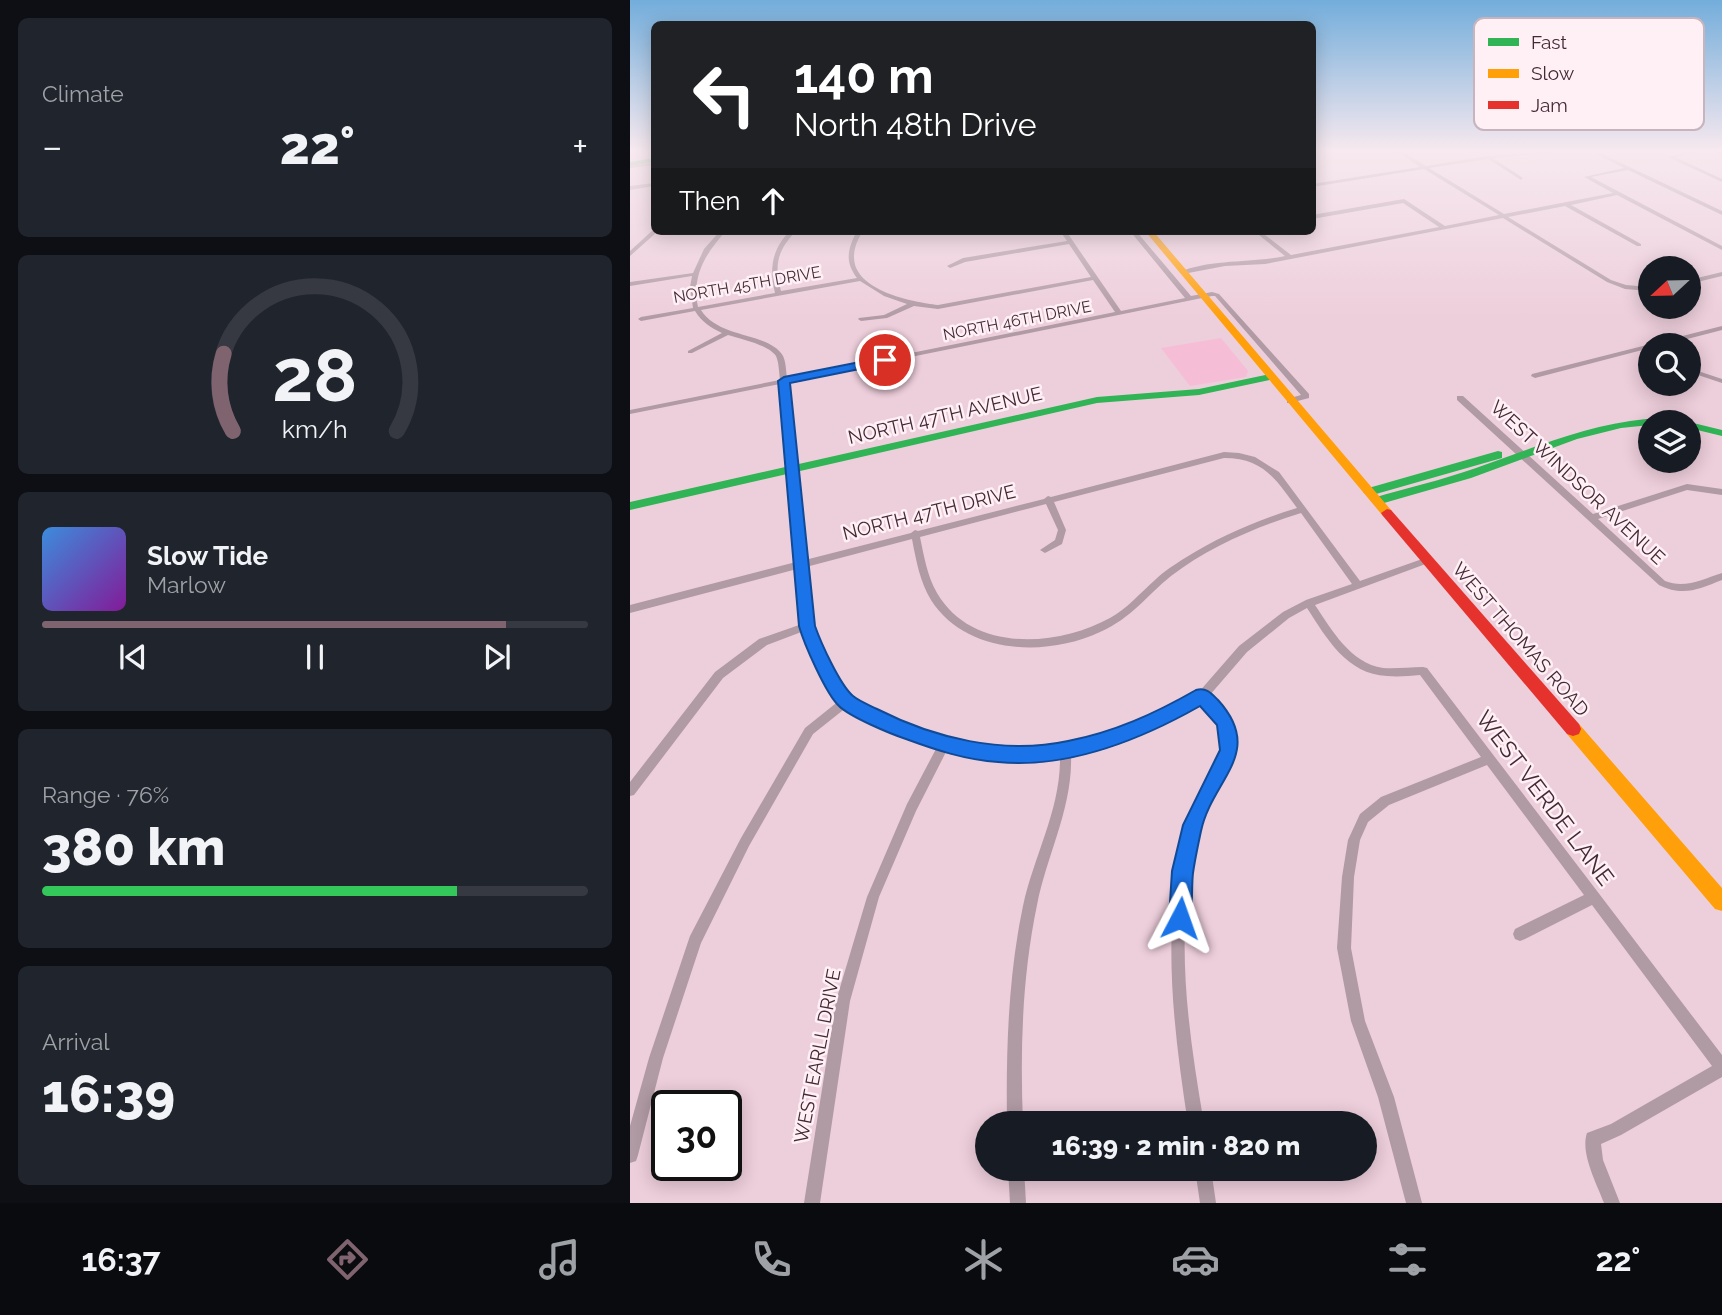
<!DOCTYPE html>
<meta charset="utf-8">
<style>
body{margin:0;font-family:Raleway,sans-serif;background:#20242c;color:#f1f3f6;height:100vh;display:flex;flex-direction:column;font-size:26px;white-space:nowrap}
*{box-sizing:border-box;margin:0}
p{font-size:23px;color:#9ea1a6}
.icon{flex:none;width:38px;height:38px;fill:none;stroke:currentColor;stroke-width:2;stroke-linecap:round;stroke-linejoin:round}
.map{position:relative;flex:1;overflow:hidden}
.details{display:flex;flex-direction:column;gap:18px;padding:18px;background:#0d0f14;width:630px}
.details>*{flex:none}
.hud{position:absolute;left:21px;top:21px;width:665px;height:214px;border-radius:10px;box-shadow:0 4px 18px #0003;background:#202124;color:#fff;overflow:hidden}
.needle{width:46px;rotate:248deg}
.buttons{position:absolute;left:1008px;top:256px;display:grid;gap:14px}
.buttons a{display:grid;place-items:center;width:63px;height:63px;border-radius:50%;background:#171b24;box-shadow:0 4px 18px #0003;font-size:35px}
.speed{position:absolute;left:21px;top:1090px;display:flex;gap:14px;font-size:35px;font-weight:700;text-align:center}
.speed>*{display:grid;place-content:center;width:91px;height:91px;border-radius:50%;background:#171b24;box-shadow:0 4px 18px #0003;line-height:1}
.speed .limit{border:4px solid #111;border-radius:10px;background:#fff;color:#111}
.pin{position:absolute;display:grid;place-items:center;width:60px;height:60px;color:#fff;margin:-30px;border:4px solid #fff;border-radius:50%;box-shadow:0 2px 7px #0007}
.me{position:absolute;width:77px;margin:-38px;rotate:4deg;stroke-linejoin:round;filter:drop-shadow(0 0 5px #0008)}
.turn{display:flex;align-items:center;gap:24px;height:147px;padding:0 28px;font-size:32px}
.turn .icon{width:91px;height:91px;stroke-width:2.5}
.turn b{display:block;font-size:49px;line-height:60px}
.then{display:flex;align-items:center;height:66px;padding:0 28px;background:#0003;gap:14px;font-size:26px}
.big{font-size:52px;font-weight:800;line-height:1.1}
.details .widget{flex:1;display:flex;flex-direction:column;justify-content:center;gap:10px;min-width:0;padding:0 24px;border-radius:10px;background:#20242c}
.details .dial{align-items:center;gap:0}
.dial svg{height:182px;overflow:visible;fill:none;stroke:#363941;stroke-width:7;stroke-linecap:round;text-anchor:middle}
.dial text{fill:#f1f3f6;stroke:none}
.song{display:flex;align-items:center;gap:21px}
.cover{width:84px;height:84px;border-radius:10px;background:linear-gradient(135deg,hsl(210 70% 55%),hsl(290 70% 35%))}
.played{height:7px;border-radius:4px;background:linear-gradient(90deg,#7f636e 85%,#363941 85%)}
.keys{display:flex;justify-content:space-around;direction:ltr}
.heat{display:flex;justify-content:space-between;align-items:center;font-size:38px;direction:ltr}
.charge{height:10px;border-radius:5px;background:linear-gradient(90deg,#34c759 76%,#363941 0)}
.trip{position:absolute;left:345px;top:1111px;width:402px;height:70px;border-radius:35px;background:#171b24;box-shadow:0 4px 18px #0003;font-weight:800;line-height:70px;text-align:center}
.tabs{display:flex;height:112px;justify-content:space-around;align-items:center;background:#090b0e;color:#9ea1a6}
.tabs .icon{width:49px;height:49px}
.tabs .current{color:#7f636e}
.tabs b{font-size:32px;color:#f1f3f6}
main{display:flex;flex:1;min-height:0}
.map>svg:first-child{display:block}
.built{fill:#f6bed6}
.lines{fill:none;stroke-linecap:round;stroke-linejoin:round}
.street{fill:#b09aa4;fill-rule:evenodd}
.fast{fill:#30b455;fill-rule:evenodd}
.slow{fill:#ff9f0a;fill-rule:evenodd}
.jam{fill:#e5322d;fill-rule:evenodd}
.route{fill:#1a73e8;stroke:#114b97;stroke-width:2}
.labels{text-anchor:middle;stroke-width:5;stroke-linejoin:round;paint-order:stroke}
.far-street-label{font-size:16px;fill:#442934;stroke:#fff0f6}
.street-label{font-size:19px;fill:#442934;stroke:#fff0f6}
.near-street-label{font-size:23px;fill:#442934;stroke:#fff0f6}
.key{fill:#fff0f6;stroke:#c7b4bc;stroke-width:2}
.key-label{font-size:19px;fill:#442934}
</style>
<main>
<section class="details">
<div class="widget"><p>Climate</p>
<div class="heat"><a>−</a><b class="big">22°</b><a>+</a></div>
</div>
<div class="widget dial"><svg viewBox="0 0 100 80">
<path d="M14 69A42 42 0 1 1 86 69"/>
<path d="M14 69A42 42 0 0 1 10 35" stroke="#7f636e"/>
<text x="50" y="56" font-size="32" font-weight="700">28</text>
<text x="50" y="72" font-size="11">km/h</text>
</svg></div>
<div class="widget">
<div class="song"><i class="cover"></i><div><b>Slow Tide</b><p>Marlow</p></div></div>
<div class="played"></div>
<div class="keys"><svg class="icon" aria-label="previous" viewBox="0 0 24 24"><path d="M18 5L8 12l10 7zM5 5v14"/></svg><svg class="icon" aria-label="pause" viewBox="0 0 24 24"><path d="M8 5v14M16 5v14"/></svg><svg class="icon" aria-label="next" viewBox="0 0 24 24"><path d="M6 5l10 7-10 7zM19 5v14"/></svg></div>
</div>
<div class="widget"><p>Range · 76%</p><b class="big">380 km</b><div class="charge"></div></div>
<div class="widget"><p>Arrival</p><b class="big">16:39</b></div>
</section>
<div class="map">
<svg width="1092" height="1203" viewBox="0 0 1092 1203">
<rect width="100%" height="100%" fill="#edcedb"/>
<polygon class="built" points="591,338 618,371 616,377 560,386 531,348"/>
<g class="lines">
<g class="street">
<path d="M768,152H773L796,166L858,156L922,152L920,153L863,158L893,178L891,180L858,159L799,168L874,214L983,193L954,177L994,168L963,152H968L1092,211V215L1090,214L998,170L961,177L1092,246V250L987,195L941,205L1011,244V246H1007L935,206L878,217L981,280L996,285L1020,287V291L995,289L977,282L873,218L635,264L595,266L553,274L550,272C579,259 623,263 655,256L624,231H630L661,255L809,227L773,203L682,219V215L774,199L815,226L869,215L794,169L682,187V184L790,167Z"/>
<polygon points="1060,152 1067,152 1045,157 1092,179 1092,182 1038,157"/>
<polygon points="24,163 24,165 0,168 0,166"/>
<polygon points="24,183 24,186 0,190 0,186"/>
<polygon points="24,229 24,231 28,231 27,232 0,256 0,251"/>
<path d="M90,231H96C76,253 61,276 68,307L145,293C139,268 142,249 160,231H166C147,251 144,265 151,291L227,278C214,261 218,248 227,231H233C228,239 224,247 224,257C224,291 283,302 308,305L461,277L439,244L335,262L320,268L317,266L333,258L437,241L430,231H436L491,311L555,298L500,231H506L561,296L582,292L589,294L679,394V398L660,403H657V399L671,395L585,296H582L157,382L175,560L281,533L285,530L288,531L414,499L418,496L421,497L594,452L609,453L625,457L649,472L730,581L795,558H801L803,560L801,562L685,605C702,630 720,663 753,668C766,669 780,667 793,667L797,668L1092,1055V1077L991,1135L971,1144L973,1160L990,1203H974C967,1184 950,1153 957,1133L981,1124L1082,1066L962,905L895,939L890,941L885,939L883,934L885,929L954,895L857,765L759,805L738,822L730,840L724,877L721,948L735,1021L764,1097L792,1203H776L748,1097L721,1021L707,948L712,877L718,840L730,814L751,797L851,757L790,675C779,676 768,677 757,676C717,674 697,639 677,608L659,618L617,652L579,696C585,702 592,707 597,715C621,752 575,797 567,833C544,934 557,1023 574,1124H558C543,1026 531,928 555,831C563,800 606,754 589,721C585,714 577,708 571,702L531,724L504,736L441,754C443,808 417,854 407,905C392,977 390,1051 393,1124H377C376,1051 378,977 393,906C404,855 431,809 430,756L370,759L317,750L286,811L249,897L220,1001L190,1203H174L206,1001L237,897L277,804L307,747L262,731L217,707L183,734L119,846L71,943L33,1058L8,1155L6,1161L0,1163V1126L19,1058L60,936L111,838L175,728L210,700L180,651L174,631L137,645L93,678L4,795L0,796V782L85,672L129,639L172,624L167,569L0,613V605L166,562L150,384L0,414V410L150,380C149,372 149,363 146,356C139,345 111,339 98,335L62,353H58V351L92,333C81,328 72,322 65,311L11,321L8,319L11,317L63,308L60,287L62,276L0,286V282L63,273L74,249ZM463,280L485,312L157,378C156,371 156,362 153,356C139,332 89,339 71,310L230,281L254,296L277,304L254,315L229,318L228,319L231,321L257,318L284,306L308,309ZM594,458C634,458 646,480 667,508C628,520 590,536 555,558C544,565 534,571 525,580C510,593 497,609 480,618C427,647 342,653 307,593C297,576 294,556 290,537L416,504L428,530L425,540L410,550L415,553L432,544L436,530L424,502ZM671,513L722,584L676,600L653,612L609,646L568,693L523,718L498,729L435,746L370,749L314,740L270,724L220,698L189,647L182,626L176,567L282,539C286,560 290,582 301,600C336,655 417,657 470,632C503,617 515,597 541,576C579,547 626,527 671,513Z"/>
<polygon points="300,231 323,231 320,233 302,234 300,233"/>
<polygon points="1092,272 1092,276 1059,284 1059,280"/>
<polygon points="1092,326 1092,330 1034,345 1020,345 1020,348 905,378 901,376 902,374"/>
<polygon points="1059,368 1092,379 1092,383 1059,372"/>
<path d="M827,396H833L963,514L1057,484L1092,489V495L1057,490L968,519L1035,581C1055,589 1073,579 1092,573V580C1069,589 1053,597 1029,585L827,400Z"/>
<polygon points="378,1169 394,1169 396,1203 380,1203"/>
<polygon points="565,1169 581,1169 586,1203 570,1203"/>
</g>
<g class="fast">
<polygon points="1086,152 1092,152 1092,155"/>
<polygon points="24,158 24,162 0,166 0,162"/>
<polygon points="640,374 644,375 644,379 569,395 467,403 0,510 0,502 467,397 569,389"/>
<path d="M1016,419H1041L1046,422H1020V425L991,428L947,439L841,478L747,505L741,501L743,498C777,488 812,480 846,468C903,448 956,425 1016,419Z"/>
<polygon points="1059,422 1092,430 1092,436 1059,428"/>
<polygon points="868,451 872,452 872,458 739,496 733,492 735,489"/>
</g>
<g class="slow">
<polygon points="515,231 523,231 761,510 763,513 761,516 753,516"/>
<polygon points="943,722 949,724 1092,888 1092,911 1085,909 937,734 935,729 937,724"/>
</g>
<polygon class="jam" points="757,509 761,510 949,724 951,729 949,734 943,736 937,734 753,516 751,513"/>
</g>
<linearGradient id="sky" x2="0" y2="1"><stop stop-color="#73addb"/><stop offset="0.47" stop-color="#f7e9ef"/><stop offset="1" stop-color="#f7e9ef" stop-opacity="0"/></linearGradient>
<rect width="1092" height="320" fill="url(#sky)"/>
<path class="route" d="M255,357L261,360L259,363L160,383L185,626C191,643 210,685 223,696C229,701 239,705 247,709C304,738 373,755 438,741C484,732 524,714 566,690C576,687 581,693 588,700C636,753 582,779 571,831C568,845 565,859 563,873C561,890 564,910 557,926L550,929L542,926L539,918L542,871L553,825L590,750L587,725L570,706C510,740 439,769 368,762C336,760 306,750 276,739C261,734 220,717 209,706C196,694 174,644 169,626L148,381L154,377Z"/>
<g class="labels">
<g class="far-street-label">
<text transform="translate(117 284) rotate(-10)" y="6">NORTH 45TH DRIVE</text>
<text transform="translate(387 320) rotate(-11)" y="6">NORTH 46TH DRIVE</text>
</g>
<g class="street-label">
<text transform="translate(315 415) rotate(-13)" y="7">NORTH 47TH AVENUE</text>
<text transform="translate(948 482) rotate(43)" y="7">WEST WINDSOR AVENUE</text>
<text transform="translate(299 512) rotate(-14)" y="7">NORTH 47TH DRIVE</text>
<text transform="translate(891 639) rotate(49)" y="7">WEST THOMAS ROAD</text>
<text transform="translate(187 1056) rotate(-79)" y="7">WEST EARLL DRIVE</text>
</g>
<g class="near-street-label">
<text transform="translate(915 798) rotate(53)" y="8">WEST VERDE LANE</text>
</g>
</g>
<rect x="844" y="18" width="230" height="112" rx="10" class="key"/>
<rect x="858" y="38" width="31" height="8" fill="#30b455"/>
<rect x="858" y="69" width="31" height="9" fill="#ff9f0a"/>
<rect x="858" y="101" width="31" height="8" fill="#e5322d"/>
<g class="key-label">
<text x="901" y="49">Fast</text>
<text x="901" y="80">Slow</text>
<text x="901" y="112">Jam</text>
</g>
</svg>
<div class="buttons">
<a><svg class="needle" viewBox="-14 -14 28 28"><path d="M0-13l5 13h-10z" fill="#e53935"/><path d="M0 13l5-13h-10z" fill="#9ea1a6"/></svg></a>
<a><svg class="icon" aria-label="search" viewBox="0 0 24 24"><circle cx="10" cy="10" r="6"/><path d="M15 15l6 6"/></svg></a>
<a><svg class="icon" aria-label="layers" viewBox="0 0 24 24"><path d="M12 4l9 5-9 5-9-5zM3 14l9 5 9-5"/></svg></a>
</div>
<div class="speed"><div class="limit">30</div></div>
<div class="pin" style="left:255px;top:360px;background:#d93025"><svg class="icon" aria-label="arrive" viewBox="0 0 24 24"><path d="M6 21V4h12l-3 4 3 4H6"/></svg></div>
<svg class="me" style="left:550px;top:918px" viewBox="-20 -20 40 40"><path d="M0-17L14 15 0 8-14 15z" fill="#1a73e8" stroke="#fff" stroke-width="4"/></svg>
<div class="trip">16:39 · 2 min · 820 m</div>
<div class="hud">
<div class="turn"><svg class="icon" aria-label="left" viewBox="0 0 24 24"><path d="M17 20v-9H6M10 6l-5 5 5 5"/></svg><div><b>140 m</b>North 48th Drive</div></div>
<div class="then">Then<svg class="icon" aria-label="ahead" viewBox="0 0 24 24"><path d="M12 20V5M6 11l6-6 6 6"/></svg></div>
</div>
</div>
</main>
<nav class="tabs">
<b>16:37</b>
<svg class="icon current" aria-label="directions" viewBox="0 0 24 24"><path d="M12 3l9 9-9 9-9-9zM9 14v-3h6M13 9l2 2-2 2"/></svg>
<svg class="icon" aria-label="music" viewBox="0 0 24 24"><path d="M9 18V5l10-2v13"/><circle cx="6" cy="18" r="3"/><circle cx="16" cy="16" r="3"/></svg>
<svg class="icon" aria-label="phone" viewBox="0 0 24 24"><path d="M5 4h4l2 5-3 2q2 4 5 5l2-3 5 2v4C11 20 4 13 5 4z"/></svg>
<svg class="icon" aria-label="climate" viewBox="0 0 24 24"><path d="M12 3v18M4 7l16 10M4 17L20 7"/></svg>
<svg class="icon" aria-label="car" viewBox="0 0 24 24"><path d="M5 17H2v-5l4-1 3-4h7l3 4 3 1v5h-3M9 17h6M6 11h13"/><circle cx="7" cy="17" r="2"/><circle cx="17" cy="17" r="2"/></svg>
<svg class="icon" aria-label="filters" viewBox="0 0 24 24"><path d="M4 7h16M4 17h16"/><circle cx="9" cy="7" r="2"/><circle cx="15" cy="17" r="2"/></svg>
<b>22°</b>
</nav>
